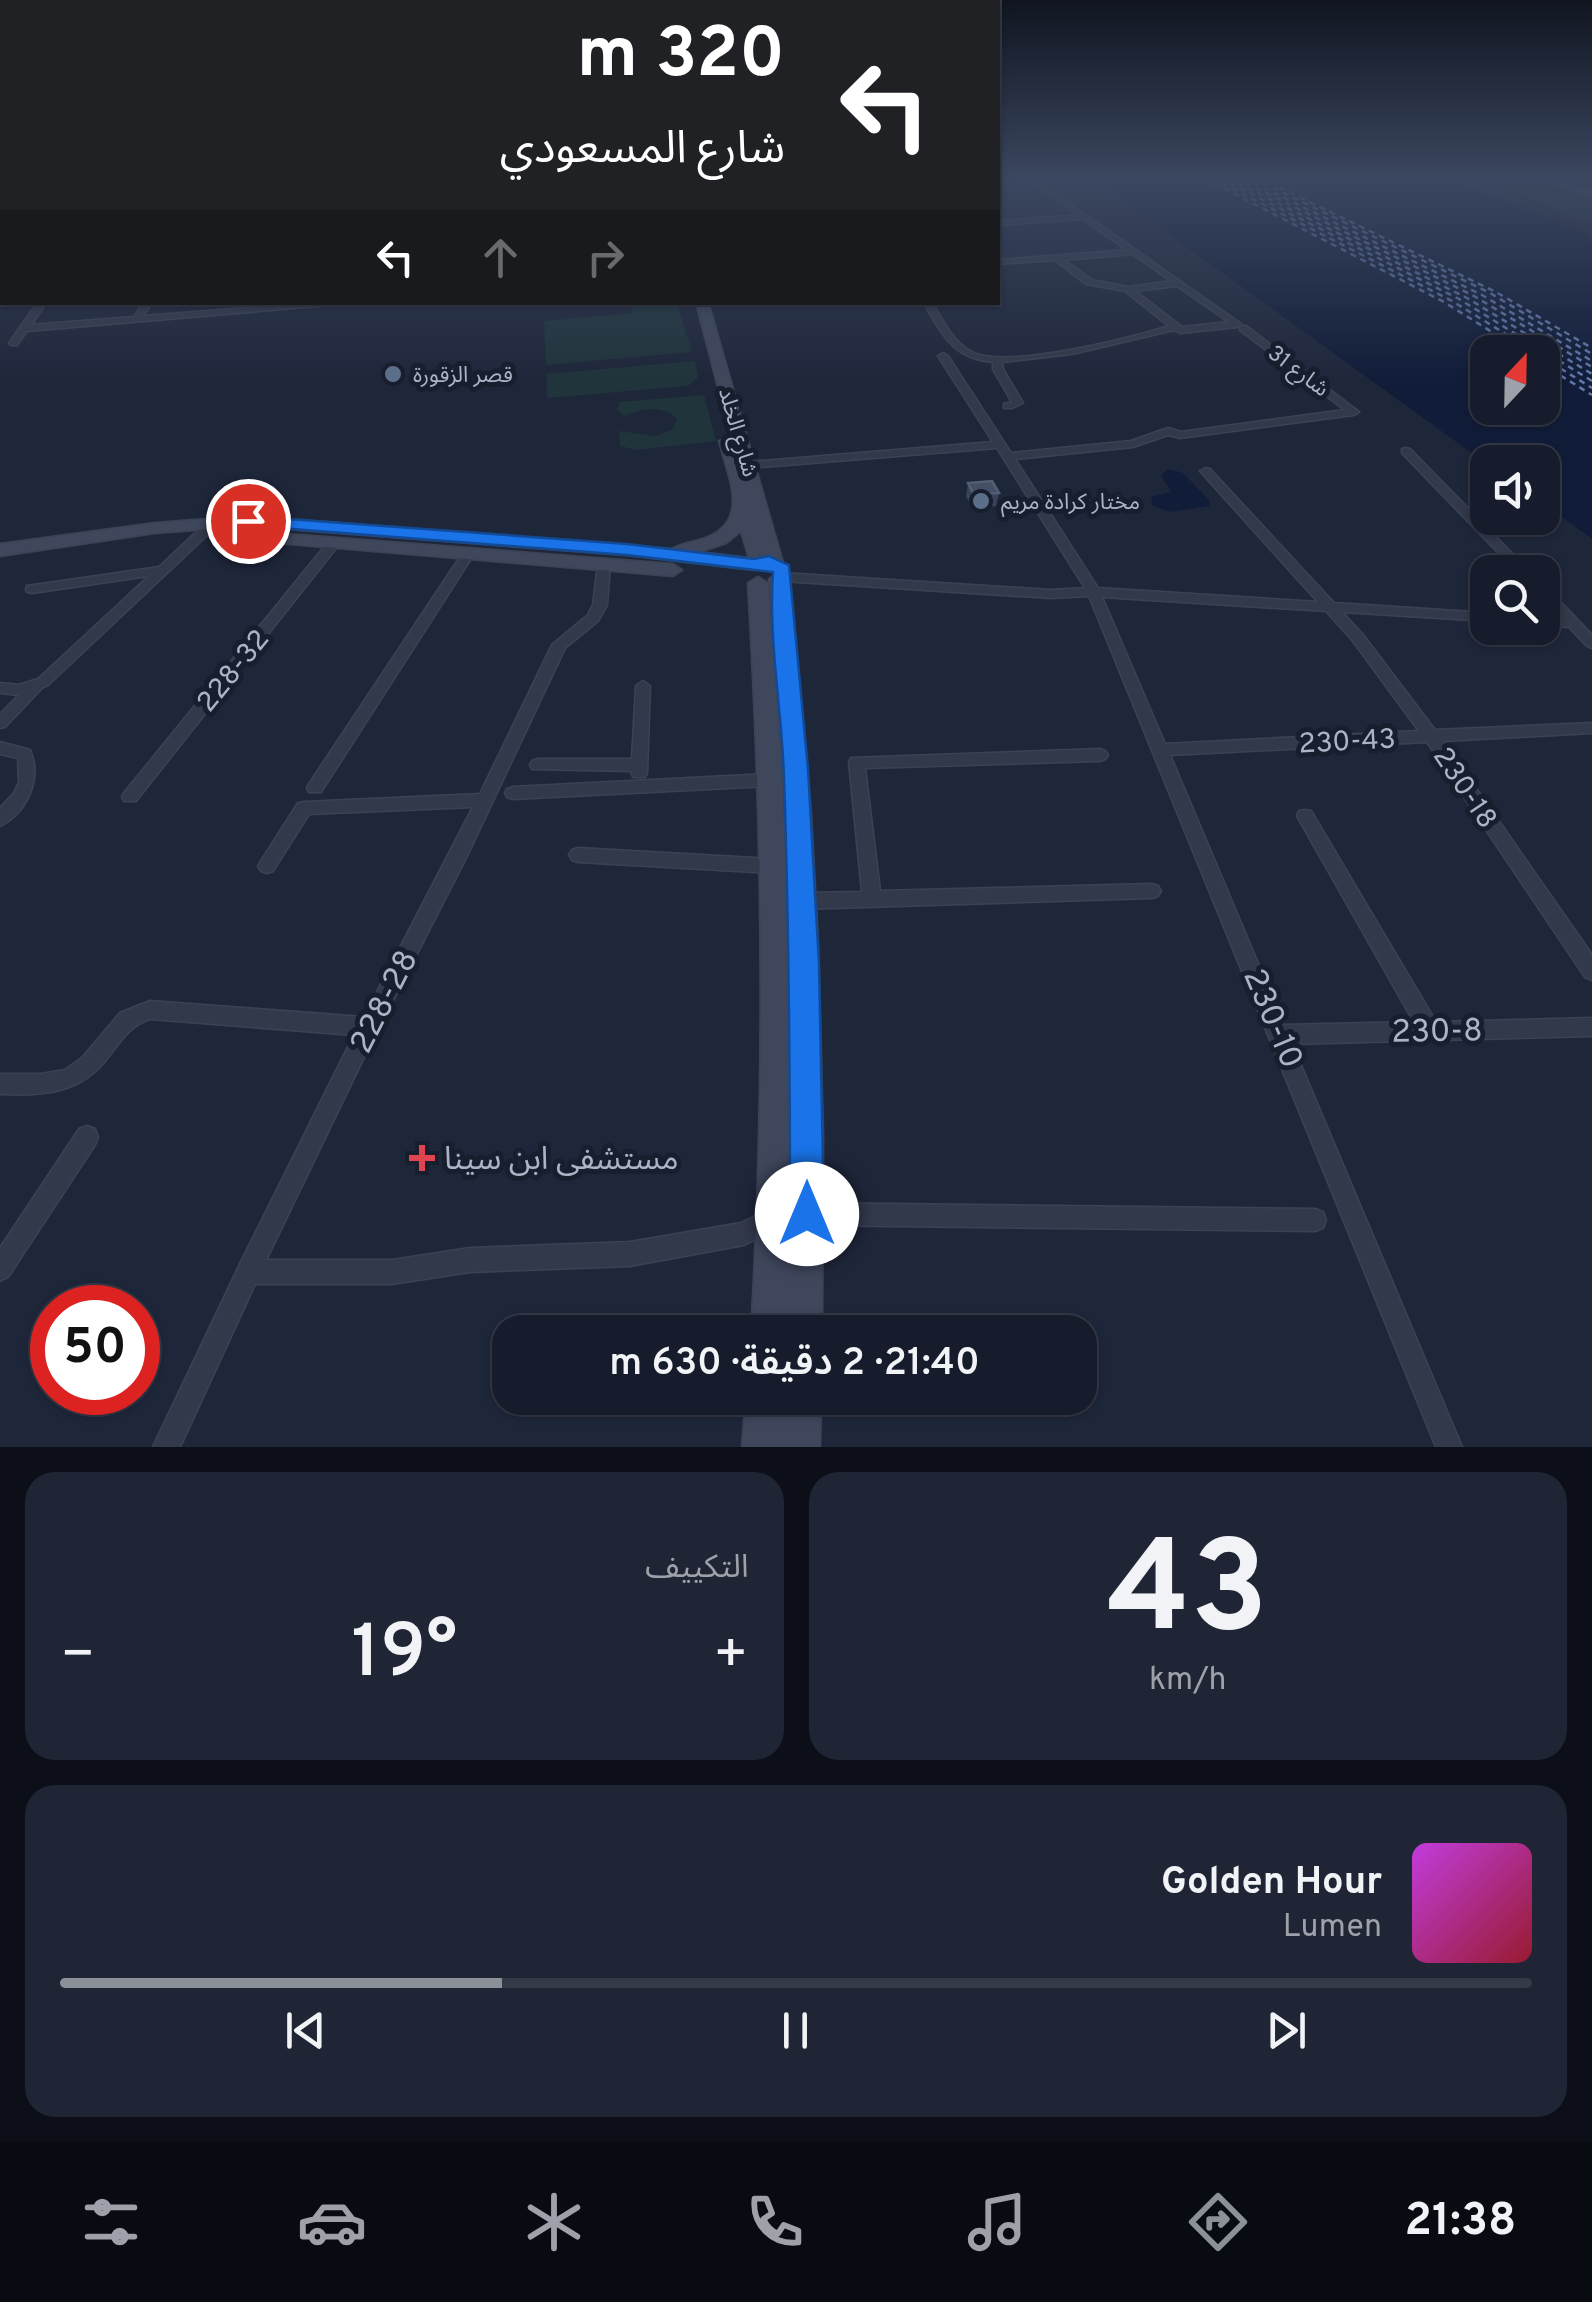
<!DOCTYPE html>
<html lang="ar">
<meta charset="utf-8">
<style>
body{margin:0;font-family:Overpass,"Noto Sans Arabic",sans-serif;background:#1f2534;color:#f1f3f6;direction:rtl;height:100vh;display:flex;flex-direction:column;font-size:38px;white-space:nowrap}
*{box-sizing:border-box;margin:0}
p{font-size:32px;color:#9ea1a9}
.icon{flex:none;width:55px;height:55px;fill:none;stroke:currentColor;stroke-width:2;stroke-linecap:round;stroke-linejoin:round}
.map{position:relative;height:1447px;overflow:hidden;direction:ltr}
.drawer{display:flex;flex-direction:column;gap:25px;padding:25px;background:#0c0f18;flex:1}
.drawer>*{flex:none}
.banner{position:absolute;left:0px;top:0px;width:1000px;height:305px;box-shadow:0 2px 8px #0004,0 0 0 2px #353a48;direction:rtl;background:#202124;color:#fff;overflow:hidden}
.needle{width:65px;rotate:22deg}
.tools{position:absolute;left:1470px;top:335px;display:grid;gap:20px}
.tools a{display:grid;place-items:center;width:90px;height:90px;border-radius:20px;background:#161c2c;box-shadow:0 2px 8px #0004,0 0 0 2px #353a48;font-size:50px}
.speed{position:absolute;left:30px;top:1285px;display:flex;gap:20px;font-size:50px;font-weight:700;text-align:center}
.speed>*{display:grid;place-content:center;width:130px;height:130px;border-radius:50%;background:#161c2c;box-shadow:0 2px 8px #0004,0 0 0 2px #353a48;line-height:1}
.speed .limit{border:15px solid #d22;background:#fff;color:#111}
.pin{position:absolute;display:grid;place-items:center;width:85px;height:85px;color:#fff;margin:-42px;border:5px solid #fff;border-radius:50%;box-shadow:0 2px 10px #0007}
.me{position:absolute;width:110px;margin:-55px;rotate:0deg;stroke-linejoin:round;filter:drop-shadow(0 0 8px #0008)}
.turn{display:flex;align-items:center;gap:35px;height:210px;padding:0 50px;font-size:45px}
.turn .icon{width:130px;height:130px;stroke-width:2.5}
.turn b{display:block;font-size:70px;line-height:85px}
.lanes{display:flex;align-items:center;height:95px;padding:0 50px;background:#0003;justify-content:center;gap:50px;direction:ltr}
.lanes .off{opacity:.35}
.big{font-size:75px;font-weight:600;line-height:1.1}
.drawer .card{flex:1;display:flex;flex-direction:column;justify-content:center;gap:15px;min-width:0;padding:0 35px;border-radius:30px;background:#1f2534}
.drawer .dial{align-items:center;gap:0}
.dial b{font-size:130px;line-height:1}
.song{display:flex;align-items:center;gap:30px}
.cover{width:120px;height:120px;border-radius:15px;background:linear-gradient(135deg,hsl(290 70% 55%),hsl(350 70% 35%))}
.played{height:10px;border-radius:5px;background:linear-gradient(90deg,#8c9099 30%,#353a48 30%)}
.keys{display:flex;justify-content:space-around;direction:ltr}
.heat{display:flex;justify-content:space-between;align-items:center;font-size:55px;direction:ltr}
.drawer .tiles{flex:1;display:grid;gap:25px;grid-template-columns:1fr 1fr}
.card:last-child{grid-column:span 2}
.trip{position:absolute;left:492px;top:1315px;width:605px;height:100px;border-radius:30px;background:#161c2c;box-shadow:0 2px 8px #0004,0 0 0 2px #353a48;font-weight:600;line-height:100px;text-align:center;direction:rtl}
.dock{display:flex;height:160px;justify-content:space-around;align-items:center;background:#090b12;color:#9ea1a9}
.dock .icon{width:70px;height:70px}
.dock .current{color:#8c9099}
.dock b{font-size:45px;color:#f1f3f6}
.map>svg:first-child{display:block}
.green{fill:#20343b}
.water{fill:#111c38;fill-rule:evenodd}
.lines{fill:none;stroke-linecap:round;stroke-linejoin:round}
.ferry{stroke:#6177aa;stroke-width:2.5;stroke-dasharray:6 5;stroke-linecap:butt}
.minor-casing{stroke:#3b4253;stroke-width:3}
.secondary-casing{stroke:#3b4253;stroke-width:3}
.primary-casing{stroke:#3b4253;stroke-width:3}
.minor{fill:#32394a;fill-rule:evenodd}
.secondary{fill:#3f475d;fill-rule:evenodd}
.primary{fill:#4f576a;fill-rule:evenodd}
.wall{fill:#384259}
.building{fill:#444e65;stroke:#545e74;stroke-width:2.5}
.route{fill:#1a73e8;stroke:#114b97;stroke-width:2.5}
.service-dot{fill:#5c6f8a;stroke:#171e2e;stroke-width:4}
.health-dot{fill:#e0444e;stroke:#171e2e;stroke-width:4}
.labels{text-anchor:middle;stroke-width:10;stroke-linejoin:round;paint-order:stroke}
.far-street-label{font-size:22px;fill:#acb3c7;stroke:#171e2e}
.far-poi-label{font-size:22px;fill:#acb3c7;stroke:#171e2e;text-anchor:start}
.street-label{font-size:28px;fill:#acb3c7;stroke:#171e2e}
.near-street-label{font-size:32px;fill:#acb3c7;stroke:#171e2e}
.near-poi-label{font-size:32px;fill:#acb3c7;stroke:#171e2e;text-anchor:start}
</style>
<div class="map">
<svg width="1592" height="1447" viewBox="0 0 1592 1447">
<rect width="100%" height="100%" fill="#1e263a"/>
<g class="green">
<polygon points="1476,178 1532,178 1592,199 1592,224"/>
<polygon points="677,303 692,352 546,365 544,321 632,313 631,304"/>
<polygon points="695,361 698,377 688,386 547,398 546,374"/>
<path d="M704,395L716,441L636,450L620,446L619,431L655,436L673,429L677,418C659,405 644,408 624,416L617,410L619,402Z"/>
</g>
<g class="water">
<path d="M1084,178H1446L1585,232L1592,242V539L1543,503L1542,462L1487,464L1127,204ZM1542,352V408H1488V352Z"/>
<polygon points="1169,469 1183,473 1210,501 1209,506 1171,512 1153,506 1151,497 1171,492 1161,475"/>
</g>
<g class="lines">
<g class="ferry">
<polyline points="1204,178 1444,302 1524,352"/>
<polyline points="1212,178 1452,301 1535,352"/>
<polyline points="1220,178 1459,299 1592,381"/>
<polyline points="1228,178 1467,298 1592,374"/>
<polyline points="1236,178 1474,296 1592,367"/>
<polyline points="1244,178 1482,295 1592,361"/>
<polyline points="1253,178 1490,293 1592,354"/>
<polyline points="1260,178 1496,292 1592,348"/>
<polyline points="1542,357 1592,388"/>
<polyline points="1542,364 1592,395"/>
</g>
<g class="minor-casing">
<g id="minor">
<path d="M1026,178H1033L1241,324L1237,327L1181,333L1174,330L1072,354L1002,362L1003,369L1023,403L1012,408H1004V404L1012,402L993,369V362C951,358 943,334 923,302H932C942,319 952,341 970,351C1004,371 1130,338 1169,326L1125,291L1086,284L1055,260L998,264V260L1127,250L1083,219L998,225V221L1078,215ZM1133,254L1171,281L1128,287L1092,280L1064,260ZM1177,286L1229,322L1182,327L1135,291Z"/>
<rect x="0" y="208" width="2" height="4"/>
<rect x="0" y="230" width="2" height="4"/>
<rect x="0" y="265" width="2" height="5"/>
<rect x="0" y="291" width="2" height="4"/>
<polygon points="38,302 47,302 31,325 134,317 144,302 153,302 143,316 323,302 366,302 27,331 17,345 11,345 9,343"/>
<path d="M1240,326H1246L1359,412L1354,415L1180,438L1168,435L1133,447L1015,459L1098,588L1318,602L1200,471L1206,468L1210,469L1334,603L1488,613V621L1342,612L1363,635L1435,730L1592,723V733L1443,741L1592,955V980L1585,977L1427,742L1170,755L1284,1025L1414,1022L1297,816L1299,811L1305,810L1311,811L1436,1022L1592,1018V1036L1292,1044L1462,1447H1436L1089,596L1051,598L782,581L776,577L782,573L1051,590L1085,588L997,448L749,468L744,465L749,462L993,442L938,356L943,353L948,356L1011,453L1131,441L1168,428L1181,432L1345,410L1240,330ZM1102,597L1326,611L1353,641L1419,731L1165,744Z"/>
<polygon points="1406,448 1410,449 1530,572 1517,572 1402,453 1402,449"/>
<polygon points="213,519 219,523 217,526 48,685 42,688 5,727 0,728 0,714 19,695 0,693 0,683 19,685 38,679 149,576 32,593 27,592 26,589 27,586 159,567 209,520"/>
<polygon points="333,540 339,544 337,547 136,801 124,801 122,797 124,793 329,541"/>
<polygon points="468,550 474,554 321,792 309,792 307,788 309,784 462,554"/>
<path d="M604,560L610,564L607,605L598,621L565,648L466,858L366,1053L266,1260H392L470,1248L630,1242L741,1223L772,1208L780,1211L783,1219L780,1227L744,1245L630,1266L470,1272L392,1284H255L180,1447H153L240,1264L354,1035L150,1019C130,1025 121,1041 109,1056C81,1094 43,1096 0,1094V1074H41L65,1070L82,1058L120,1013L150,1001L364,1017L473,807L309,814L273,871L267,873L261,871L258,866L261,861L298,803L304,802L480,794L552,645L588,615L593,605L598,564Z"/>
<polygon points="1542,587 1547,588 1592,635 1592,648 1587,646 1569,627 1542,625 1542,617 1560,618 1542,599"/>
<polygon points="643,681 650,686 647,773 645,777 633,777 631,771 532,769 530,765 532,761 538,759 632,759 636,686"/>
<path d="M0,742L30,750C42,778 28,812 0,826V808L14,793L19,782L18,758L0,754Z"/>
<polygon points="1100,749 1105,751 1108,755 1105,759 1100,761 865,768 880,891 1152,884 1158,886 1161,891 1158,896 1152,898 802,909 796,906 793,901 796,896 802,893 862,892 849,762 851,758"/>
<polygon points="771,774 777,776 779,780 777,784 771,786 513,799 507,797 505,793 507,789 513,787"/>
<polygon points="578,848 774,859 780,861 783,866 780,871 774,873 578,862 572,860 569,855 572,850"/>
<polygon points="87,1126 95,1129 98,1137 95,1145 8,1277 0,1281 0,1248 79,1129"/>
<polygon points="807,1203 1315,1209 1323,1212 1326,1220 1323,1228 1315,1231 807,1225 799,1222 796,1214 799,1206"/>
</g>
</g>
<g class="secondary-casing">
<g id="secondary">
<path d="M696,302H708L783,563L781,567H767L763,558L759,560L763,564L761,568L754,570L627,555L247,526L155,533L0,556V544L155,523L247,516L672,549C683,542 698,542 710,536C750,518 727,473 719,441L731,437ZM741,531L749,558L699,552L726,543Z"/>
<polygon points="247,531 673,564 682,570 673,576 241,540 238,536"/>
<path d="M779,573L789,579L811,815L818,944L823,1138L822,1332H751C766,1082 763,833 748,583L758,577L768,583L782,770L791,1002L787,815L769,579Z"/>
<polygon points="746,1398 821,1398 820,1447 742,1447"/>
</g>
</g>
<g class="primary-casing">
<polygon id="primary" points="1536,178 1552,178 1592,191 1592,198"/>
</g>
<use href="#minor" class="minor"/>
<use href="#secondary" class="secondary"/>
<use href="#primary" class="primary"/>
</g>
<polygon class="wall" points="968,483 999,493 996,506 972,508 966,496"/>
<polygon class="building" points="992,481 999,493 974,495 968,483"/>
<linearGradient id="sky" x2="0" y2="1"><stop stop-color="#101520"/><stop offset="0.47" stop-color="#3b4760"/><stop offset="1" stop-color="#3b4760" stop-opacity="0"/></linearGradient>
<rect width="1592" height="381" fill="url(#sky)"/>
<path class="route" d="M248,516L627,544L754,559L769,556L789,565L808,769L819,964L824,1214L819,1226L807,1231L795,1226L790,1214C790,1068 789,923 784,778C782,709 768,640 773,572L627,555L241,525L239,521Z"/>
<g class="service-dot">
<circle cx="393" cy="374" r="10"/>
<circle cx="981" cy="501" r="10"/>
</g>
<path class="health-dot" d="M417 1143h10v10h10v10h-10v10h-10v-10h-10v-10h10z"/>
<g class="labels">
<g class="far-street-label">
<text transform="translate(1299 370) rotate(37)" y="8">شارع 31</text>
<text transform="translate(739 432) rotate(74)" y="8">شارع الخلد</text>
</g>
<g class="far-poi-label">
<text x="413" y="382">قصر الزقورة</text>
<text x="1001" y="509">مختار كرادة مريم</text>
</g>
<g class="street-label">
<text transform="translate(232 670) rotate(-51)" y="10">228-32</text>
<text transform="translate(1347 740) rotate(-3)" y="10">230-43</text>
<text transform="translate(1466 787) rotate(56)" y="10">230-18</text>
</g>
<g class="near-street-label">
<text transform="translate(383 1001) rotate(-63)" y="11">228-28</text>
<text transform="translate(1274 1018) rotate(67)" y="11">230-10</text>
<text transform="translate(1437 1030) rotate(-1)" y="11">230-8</text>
</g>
<g class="near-poi-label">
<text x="444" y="1169">مستشفى ابن سينا</text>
</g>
</g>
</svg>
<div class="tools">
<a><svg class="needle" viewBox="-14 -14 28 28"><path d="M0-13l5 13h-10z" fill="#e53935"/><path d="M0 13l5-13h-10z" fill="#9ea1a9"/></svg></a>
<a><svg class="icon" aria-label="sound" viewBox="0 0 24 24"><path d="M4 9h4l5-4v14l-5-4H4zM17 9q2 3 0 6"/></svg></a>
<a><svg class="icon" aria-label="search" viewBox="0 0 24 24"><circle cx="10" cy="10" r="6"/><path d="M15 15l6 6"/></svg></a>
</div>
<div class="speed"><div class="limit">50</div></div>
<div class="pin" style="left:248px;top:521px;background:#d93025"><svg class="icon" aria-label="arrive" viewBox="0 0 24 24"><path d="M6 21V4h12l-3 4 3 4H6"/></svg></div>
<svg class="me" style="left:807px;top:1214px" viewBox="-20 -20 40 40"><circle r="19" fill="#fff"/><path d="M0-13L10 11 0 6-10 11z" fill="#1a73e8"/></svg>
<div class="trip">21:40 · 2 دقيقة · 630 m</div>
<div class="banner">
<div class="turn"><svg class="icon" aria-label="left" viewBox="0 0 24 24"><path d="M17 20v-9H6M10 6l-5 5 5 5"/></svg><div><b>320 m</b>شارع المسعودي</div></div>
<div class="lanes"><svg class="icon" aria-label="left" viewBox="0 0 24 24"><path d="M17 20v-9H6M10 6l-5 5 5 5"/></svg><svg class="icon off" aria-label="ahead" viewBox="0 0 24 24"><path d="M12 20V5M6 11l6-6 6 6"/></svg><svg class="icon off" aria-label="right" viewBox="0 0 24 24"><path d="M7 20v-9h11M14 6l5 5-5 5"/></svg></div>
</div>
</div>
<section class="drawer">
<div class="tiles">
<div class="card dial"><b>43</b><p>km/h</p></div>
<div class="card"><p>التكييف</p>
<div class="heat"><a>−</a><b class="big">19°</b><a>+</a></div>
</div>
<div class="card">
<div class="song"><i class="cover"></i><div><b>Golden Hour</b><p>Lumen</p></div></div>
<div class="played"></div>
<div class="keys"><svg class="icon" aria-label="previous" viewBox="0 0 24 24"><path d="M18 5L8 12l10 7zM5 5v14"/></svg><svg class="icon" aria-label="pause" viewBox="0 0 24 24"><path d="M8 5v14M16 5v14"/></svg><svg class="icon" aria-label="next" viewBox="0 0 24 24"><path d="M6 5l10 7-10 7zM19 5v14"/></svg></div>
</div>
</div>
</section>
<nav class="dock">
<b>21:38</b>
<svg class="icon current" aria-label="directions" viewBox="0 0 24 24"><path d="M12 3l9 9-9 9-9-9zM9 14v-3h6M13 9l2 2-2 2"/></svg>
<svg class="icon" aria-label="music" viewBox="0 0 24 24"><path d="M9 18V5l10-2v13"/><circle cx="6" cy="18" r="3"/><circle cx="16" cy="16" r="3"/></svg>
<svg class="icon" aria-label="phone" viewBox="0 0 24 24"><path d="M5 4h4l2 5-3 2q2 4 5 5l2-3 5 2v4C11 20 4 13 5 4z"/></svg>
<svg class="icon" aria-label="climate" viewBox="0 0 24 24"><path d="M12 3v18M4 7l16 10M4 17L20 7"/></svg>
<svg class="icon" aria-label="car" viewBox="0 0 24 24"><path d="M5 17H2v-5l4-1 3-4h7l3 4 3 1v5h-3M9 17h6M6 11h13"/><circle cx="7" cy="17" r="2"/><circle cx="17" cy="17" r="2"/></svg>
<svg class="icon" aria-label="filters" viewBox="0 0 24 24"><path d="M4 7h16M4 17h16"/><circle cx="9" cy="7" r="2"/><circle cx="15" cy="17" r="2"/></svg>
</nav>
